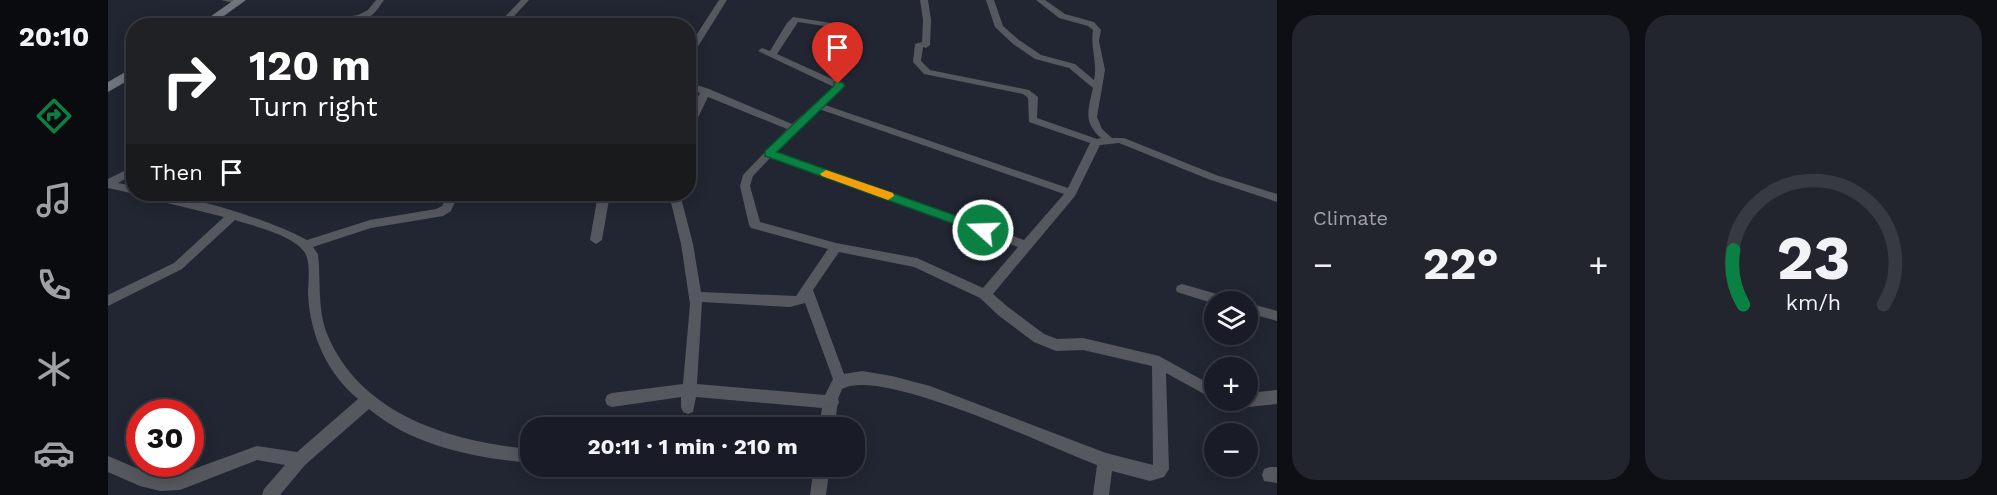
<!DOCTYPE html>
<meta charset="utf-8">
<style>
body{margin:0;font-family:"Work Sans",sans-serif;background:#22252e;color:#f1f3f6;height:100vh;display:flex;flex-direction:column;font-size:22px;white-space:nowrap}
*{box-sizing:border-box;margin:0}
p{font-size:20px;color:#9fa1a7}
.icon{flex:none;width:33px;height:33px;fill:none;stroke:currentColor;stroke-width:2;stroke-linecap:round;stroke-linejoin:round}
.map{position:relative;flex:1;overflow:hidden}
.side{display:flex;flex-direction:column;gap:15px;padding:15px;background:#0e0f15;width:720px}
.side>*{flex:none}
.banner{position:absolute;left:18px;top:18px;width:570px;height:183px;border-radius:24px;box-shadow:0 3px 15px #0003,0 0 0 2px #373a43;background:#202124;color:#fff;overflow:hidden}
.controls{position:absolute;left:1096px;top:291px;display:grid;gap:12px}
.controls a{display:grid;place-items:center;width:54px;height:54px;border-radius:50%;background:#191c26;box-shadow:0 3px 15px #0003,0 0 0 2px #373a43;font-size:30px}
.speed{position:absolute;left:18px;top:399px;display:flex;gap:12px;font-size:30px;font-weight:700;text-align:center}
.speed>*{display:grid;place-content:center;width:78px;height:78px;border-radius:50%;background:#191c26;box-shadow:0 3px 15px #0003,0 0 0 2px #373a43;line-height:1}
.speed .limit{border:9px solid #d22;background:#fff;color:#111}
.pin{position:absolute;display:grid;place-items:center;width:51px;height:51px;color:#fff;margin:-62px -26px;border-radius:50% 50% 50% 0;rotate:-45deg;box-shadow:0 0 6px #0007}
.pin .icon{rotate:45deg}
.me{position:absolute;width:66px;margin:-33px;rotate:290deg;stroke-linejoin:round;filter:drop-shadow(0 0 4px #0008)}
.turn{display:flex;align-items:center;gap:21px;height:126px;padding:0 24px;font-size:27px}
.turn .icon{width:78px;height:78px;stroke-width:2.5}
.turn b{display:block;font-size:42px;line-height:51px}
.then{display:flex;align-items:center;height:57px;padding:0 24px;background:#0003;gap:12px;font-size:22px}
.big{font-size:45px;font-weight:700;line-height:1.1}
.side .widget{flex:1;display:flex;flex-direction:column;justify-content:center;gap:9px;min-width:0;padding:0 21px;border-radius:24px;background:#22252e}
.side .dial{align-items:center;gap:0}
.dial svg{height:156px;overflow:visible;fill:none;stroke:#373a43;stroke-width:7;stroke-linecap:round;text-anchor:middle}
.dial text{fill:#f1f3f6;stroke:none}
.heat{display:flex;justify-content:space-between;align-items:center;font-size:33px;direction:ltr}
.side .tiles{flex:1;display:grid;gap:15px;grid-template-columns:repeat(2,1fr)}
.trip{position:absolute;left:412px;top:417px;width:345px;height:60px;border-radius:24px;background:#191c26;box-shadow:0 3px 15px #0003,0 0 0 2px #373a43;font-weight:700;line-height:60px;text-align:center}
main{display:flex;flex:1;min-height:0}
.menu{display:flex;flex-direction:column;width:108px;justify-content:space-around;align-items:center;background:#0a0b0f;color:#9fa1a7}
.menu .icon{width:42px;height:42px}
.menu .current{color:#0b8043}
.menu b{font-size:27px;color:#f1f3f6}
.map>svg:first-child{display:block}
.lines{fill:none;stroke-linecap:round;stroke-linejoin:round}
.street{fill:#55585e;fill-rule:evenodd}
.secondary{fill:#6f747d;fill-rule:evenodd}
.route{fill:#0b8043;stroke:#07532c;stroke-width:1.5}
.slow{fill:#f59e0b}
</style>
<main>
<nav class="menu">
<b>20:10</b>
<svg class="icon current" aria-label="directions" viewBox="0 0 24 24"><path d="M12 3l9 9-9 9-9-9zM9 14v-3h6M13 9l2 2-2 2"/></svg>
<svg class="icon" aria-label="music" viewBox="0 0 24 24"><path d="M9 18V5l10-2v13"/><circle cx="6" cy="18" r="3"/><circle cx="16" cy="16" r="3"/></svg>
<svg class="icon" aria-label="phone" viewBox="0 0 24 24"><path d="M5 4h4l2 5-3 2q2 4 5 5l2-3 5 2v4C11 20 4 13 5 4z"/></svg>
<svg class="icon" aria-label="climate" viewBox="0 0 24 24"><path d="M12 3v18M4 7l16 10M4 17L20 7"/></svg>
<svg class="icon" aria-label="car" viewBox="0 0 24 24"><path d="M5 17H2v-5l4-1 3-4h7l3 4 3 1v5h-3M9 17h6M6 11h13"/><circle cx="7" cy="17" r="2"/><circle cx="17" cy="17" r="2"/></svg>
</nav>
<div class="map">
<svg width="1169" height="495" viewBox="0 0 1169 495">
<rect width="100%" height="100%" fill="#212632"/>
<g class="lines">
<g class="street">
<polygon points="113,0 131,0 134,2 130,4"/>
<path d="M268,0H276C272,5 269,11 264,15C247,25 200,26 179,26L250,15L260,10Z"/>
<polygon points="413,0 421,0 397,26 388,26"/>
<polygon points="611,0 619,0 584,56 580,58 580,48"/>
<path d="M812,0H820L823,20L822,45L818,48L815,47L813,61L822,70L921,90L930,97L929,118L989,139L993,138C975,122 980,110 985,88L961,68L927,59L905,44L887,27L878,0H886L895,26L911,40L933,55L967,64L986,80C990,63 982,48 985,30L980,26L951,18L928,0H937L957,14L986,22L993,30L991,41L997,70L989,117L994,129L1004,138H1016L1108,175L1169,194V202L1100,179L1011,143L992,145L967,196L885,294L900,307L936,334L949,339L975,338L1051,356L1107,387V400L1058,373L1061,469L1056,477L1042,481L1004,471L1001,495H985L989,465C943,448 773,366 734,389L730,399L731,402L729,407L727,428H711L714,408L588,397L585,412L580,414L575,412L573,407V397L504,407L499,405L497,400L499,395L504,393L575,384L582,304L573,244L561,194H572L585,244L593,292L688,296L720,249L643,228L641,225L632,186L635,175L679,129L600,97L585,128L580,131V117L592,93L580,88V82L601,89L684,124L726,87L650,51L654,48L662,51L679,23L685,17L742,26L746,28L742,30L690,22L669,54L735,84V88L717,105L960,188L982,143L921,122L920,98L915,94L816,74L805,62L807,44L814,42L815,20ZM711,109L956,194L916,240L668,152ZM663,157L910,247L875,288L809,258L728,243L652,222L642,186L645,176ZM731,252L806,267L872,298L890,315L926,342L943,349L948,351L975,350L1044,366L1045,465L998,453L822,386L784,376L754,371L736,374L705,290ZM594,302L682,307L697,303L725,379L717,395L589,384Z"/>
<polygon points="26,166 26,174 10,183 26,186 27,194 0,188 0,179"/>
<path d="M33,194C72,190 165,221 199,240L262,220L328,209L334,206L340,194H350L343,211L335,216L263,228L205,247L210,254C213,280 209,311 220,336C254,416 345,442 423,449V463C367,458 305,446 261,409L197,465L172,495H154L156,489L177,465L149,460L72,490L52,491L32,486L0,472V456L33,470L52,475L72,474L149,446L189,452L250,399C219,373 202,335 200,294C200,283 203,263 197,253C187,236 146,226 127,220L74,269L0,306V295L66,263L116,217L39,198Z"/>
<polygon points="490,194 502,194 494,240 488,244 482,240"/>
<polygon points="1074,284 1123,298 1124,302 1107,302 1107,304 1069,292 1068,289 1069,286"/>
<polygon points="1140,303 1169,311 1169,321 1140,313"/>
<polygon points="1169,390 1169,404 1140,407 1135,405 1133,400 1140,400 1140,393"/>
<polygon points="706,466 722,466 718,495 702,495"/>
<polygon points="1162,467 1169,467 1169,483 1156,481 1154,475 1156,469"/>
</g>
<g class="secondary">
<polygon points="126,0 138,0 102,26 89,26"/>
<polygon points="26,67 26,77 0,92 0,82"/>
</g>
</g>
<polygon class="route" points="726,82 734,82 737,86 669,152 880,227 880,233 871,233 657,156 657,151 726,86"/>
<polygon class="slow" points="718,170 785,193 786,196 780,200 714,176 712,174"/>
</svg>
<div class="controls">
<a><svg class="icon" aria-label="layers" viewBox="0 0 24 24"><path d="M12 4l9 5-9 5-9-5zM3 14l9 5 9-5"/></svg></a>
<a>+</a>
<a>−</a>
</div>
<div class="speed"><div class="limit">30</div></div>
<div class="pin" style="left:730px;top:84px;background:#d93025"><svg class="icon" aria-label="arrive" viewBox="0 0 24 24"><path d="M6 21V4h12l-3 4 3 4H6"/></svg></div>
<svg class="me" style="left:875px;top:230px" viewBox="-20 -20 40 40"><circle r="17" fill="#0b8043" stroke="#fff" stroke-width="3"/><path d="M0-11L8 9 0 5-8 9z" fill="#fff"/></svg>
<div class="trip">20:11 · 1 min · 210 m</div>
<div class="banner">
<div class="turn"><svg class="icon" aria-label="right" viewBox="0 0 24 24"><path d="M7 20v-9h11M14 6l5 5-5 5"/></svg><div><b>120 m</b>Turn right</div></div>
<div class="then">Then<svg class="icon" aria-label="arrive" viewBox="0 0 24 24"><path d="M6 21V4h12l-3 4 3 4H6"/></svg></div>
</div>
</div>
<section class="side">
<div class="tiles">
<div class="widget"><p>Climate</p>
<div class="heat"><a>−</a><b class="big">22°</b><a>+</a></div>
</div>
<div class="widget dial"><svg viewBox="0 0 100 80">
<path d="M14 69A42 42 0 1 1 86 69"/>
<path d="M14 69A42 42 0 0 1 9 41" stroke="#0b8043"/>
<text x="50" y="56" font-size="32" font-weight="700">23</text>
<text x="50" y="72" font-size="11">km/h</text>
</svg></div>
</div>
</section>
</main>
